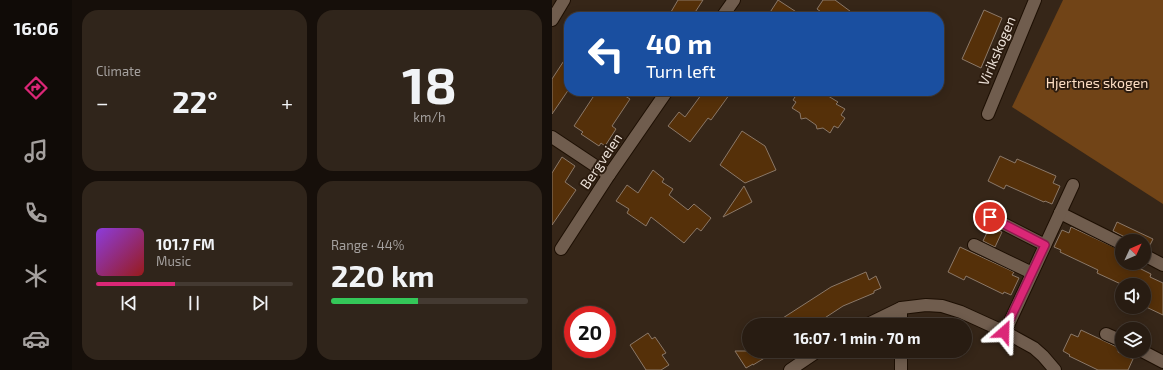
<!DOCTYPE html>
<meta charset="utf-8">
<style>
body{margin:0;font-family:"Exo 2",sans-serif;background:#30251b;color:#f1f3f6;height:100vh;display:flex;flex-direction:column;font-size:15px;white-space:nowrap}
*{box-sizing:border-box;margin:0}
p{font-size:13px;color:#a5a19f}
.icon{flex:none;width:22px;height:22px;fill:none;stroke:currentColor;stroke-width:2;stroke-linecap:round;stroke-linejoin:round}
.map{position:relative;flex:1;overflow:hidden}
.panel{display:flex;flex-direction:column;gap:10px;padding:10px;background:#160f0a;width:480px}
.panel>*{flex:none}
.top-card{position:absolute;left:12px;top:12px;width:380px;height:84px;border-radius:16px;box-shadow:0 2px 10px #0003,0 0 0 1px #443a32;background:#1a4fa0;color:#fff;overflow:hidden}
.needle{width:26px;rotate:46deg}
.controls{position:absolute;left:563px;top:234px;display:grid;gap:8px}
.controls a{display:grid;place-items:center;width:36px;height:36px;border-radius:50%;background:#281c12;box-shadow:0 2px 10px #0003,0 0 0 1px #443a32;font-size:20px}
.speed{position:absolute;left:12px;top:306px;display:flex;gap:8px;font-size:20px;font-weight:700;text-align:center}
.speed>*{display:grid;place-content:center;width:52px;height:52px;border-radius:50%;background:#281c12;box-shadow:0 2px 10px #0003,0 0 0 1px #443a32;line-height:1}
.speed .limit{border:6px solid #d22;background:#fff;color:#111}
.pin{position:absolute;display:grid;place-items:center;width:34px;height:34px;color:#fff;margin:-17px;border:2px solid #fff;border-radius:50%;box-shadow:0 1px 4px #0007}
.me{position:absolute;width:44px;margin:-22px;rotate:25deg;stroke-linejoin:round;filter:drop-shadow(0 0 3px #0008)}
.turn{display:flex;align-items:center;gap:14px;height:84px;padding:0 16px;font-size:18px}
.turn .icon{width:52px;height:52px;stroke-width:2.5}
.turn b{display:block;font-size:28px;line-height:34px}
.big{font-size:30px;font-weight:700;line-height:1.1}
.panel .widget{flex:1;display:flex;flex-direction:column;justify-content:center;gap:6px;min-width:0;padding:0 14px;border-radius:16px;background:#30251b}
.panel .dial{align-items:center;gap:0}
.dial b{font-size:52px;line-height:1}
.song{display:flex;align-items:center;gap:12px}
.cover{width:48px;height:48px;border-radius:6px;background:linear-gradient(135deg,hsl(270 70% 55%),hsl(0 70% 35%))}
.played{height:4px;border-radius:2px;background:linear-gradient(90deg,#db2777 40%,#443a32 40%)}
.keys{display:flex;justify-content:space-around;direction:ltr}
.heat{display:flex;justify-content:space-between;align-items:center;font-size:22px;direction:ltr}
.charge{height:6px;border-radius:3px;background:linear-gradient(90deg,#34c759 44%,#443a32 0)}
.panel .tiles{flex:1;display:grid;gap:10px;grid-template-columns:repeat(2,1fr)}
.trip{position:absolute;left:190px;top:318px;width:230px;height:40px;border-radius:20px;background:#281c12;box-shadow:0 2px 10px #0003,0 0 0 1px #443a32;font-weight:700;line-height:40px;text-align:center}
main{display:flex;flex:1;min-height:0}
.tab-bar{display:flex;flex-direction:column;width:72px;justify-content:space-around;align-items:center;background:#100b07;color:#a5a19f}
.tab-bar .icon{width:28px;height:28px}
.tab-bar .current{color:#db2777}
.tab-bar b{font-size:18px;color:#f1f3f6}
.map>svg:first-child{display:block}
.green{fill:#714417}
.building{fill:#553009;stroke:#8b7868}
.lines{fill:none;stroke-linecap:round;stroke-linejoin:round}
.minor-casing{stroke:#1d0f03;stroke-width:14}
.minor{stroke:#705d4e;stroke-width:12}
.route-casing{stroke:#8e194d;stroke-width:10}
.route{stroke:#db2777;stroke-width:7}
.labels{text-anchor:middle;stroke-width:4;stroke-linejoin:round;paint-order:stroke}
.street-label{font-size:14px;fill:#ebe0d7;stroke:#2c1c0f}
.park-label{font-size:14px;fill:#fddec4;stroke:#2c1c0f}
</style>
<main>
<nav class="tab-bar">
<b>16:06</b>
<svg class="icon current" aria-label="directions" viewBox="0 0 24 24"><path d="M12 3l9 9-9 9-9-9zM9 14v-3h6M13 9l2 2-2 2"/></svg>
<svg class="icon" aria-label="music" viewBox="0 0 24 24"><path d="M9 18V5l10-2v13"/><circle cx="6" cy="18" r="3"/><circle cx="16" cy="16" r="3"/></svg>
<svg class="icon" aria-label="phone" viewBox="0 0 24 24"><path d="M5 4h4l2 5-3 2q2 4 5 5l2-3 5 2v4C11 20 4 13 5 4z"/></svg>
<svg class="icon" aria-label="climate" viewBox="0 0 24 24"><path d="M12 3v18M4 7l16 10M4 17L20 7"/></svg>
<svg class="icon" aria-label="car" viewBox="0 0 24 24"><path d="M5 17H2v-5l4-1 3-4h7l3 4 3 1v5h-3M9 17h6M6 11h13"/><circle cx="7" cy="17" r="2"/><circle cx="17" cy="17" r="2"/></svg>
</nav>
<section class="panel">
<div class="tiles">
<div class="widget"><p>Climate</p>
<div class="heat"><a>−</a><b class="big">22°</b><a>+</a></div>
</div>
<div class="widget dial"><b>18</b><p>km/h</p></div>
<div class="widget">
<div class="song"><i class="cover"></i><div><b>101.7 FM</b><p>Music</p></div></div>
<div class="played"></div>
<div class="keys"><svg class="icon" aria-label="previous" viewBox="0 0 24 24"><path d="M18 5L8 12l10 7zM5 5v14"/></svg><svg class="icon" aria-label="pause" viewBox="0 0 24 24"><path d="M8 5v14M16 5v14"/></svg><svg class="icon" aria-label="next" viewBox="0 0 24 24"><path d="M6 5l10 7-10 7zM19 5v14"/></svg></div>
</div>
<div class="widget"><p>Range · 44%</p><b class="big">220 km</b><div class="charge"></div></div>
</div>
</section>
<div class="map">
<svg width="611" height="370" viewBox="0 0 611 370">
<rect width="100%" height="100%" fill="#362618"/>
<polygon class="green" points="511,0 611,0 611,204 460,107"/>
<g class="building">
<polygon points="126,0 151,0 140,17 116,17"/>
<polygon points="226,0 252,17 215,17"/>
<polygon points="271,0 283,0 306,17 276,17 265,9"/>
<polygon points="432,10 450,18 429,68 410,59"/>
<polygon points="17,53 17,89 0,114 0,79"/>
<polygon points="45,91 53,91 61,96 64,91 65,91 78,99 60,126 64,129 53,146 49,143 47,146 29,134 31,132 22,126"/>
<polygon points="152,91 180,91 159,120 156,118 138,142 116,126 127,112 133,117"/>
<polygon points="247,91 268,91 286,102 284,104 293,109 289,115 293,118 286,128 282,126 278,133 271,128 265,129 264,125 254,118 249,119 248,113 240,108 244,102 241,100"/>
<polygon points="190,131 213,146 224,170 193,183 168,165"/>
<polygon points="448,156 463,163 465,159 504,176 501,183 508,186 500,204 493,201 492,202 454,185 452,189 436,181"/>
<polygon points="10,157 23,166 13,182 24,190 0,225 0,173"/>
<polygon points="101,170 112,179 110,182 121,189 117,195 136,210 142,204 159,218 149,231 145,228 132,243 99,217 94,226 75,213 77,209 64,201 75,185 86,193"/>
<polygon points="192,186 200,202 171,217"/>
<polygon points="565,222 601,239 596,249 592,248 592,241 577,241 573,237 561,231"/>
<polygon points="438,226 450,232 443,247 431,241"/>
<polygon points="519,227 570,251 570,263 589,263 587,268 599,274 598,277 611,283 611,315 592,306 592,285 571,285 545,273 546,270 508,252 509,250 502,247 510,230 517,233"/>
<polygon points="408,247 462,272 460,275 467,278 459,295 452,292 451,294 414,276 412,280 396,272"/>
<polygon points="314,272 317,280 324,276 329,288 322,291 322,293 291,306 262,325 220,325 279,287"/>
<polygon points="529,330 567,348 566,352 581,359 576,370 546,370 517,356 518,355 511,351 519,334 526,337"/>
<polygon points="96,333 100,339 103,337 114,353 110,355 117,365 109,370 94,370 78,345"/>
<polygon points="183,351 224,351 201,365 201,364 194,368"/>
</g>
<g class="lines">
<g class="minor-casing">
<g id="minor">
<polyline points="170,17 182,0"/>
<polyline points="0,20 12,0"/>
<polyline points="436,114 483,0"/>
<polyline points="0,137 57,175"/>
<polyline points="508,213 570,244"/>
<polyline points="438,217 493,245"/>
<polyline points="422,245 480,273"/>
<polyline points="9,249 57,175 115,91"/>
<polyline points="592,255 611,265"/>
<polyline points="349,308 349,325"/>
<polyline points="314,325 349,308 374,305 390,306 409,312 453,332 482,348 491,356 503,370"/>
<polyline points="453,332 521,185"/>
<polyline points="554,334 570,341"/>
<polyline points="349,351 349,370"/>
<polyline points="590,351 611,362"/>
<polyline points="238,370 266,351"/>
</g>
</g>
<use href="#minor" class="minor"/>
</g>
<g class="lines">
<g class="route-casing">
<polyline id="route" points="438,217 493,245 452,332"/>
</g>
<use href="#route" class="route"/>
</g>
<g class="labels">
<g class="street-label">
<text transform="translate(445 51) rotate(-67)" y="5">Virikskogen</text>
<text transform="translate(49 161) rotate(-56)" y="5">Bergveien</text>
</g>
<g class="park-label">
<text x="545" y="88">Hjertnes skogen</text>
</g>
</g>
</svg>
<div class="controls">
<a><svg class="needle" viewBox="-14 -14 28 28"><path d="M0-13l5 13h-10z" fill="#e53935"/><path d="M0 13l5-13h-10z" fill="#a5a19f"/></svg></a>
<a><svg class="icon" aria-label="sound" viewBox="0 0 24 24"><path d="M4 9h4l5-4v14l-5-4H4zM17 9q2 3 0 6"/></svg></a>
<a><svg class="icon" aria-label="layers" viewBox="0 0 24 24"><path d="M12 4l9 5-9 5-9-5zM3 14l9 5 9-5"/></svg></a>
</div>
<div class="speed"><div class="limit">20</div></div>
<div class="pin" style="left:438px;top:217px;background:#d93025"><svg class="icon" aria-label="arrive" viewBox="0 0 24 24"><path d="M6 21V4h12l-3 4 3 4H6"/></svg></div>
<svg class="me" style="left:452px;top:332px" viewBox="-20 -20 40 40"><path d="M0-17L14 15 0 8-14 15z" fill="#db2777" stroke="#fff" stroke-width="4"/></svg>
<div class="trip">16:07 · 1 min · 70 m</div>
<div class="top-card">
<div class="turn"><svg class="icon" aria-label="left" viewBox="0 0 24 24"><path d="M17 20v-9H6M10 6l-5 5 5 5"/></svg><div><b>40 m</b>Turn left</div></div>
</div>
</div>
</main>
